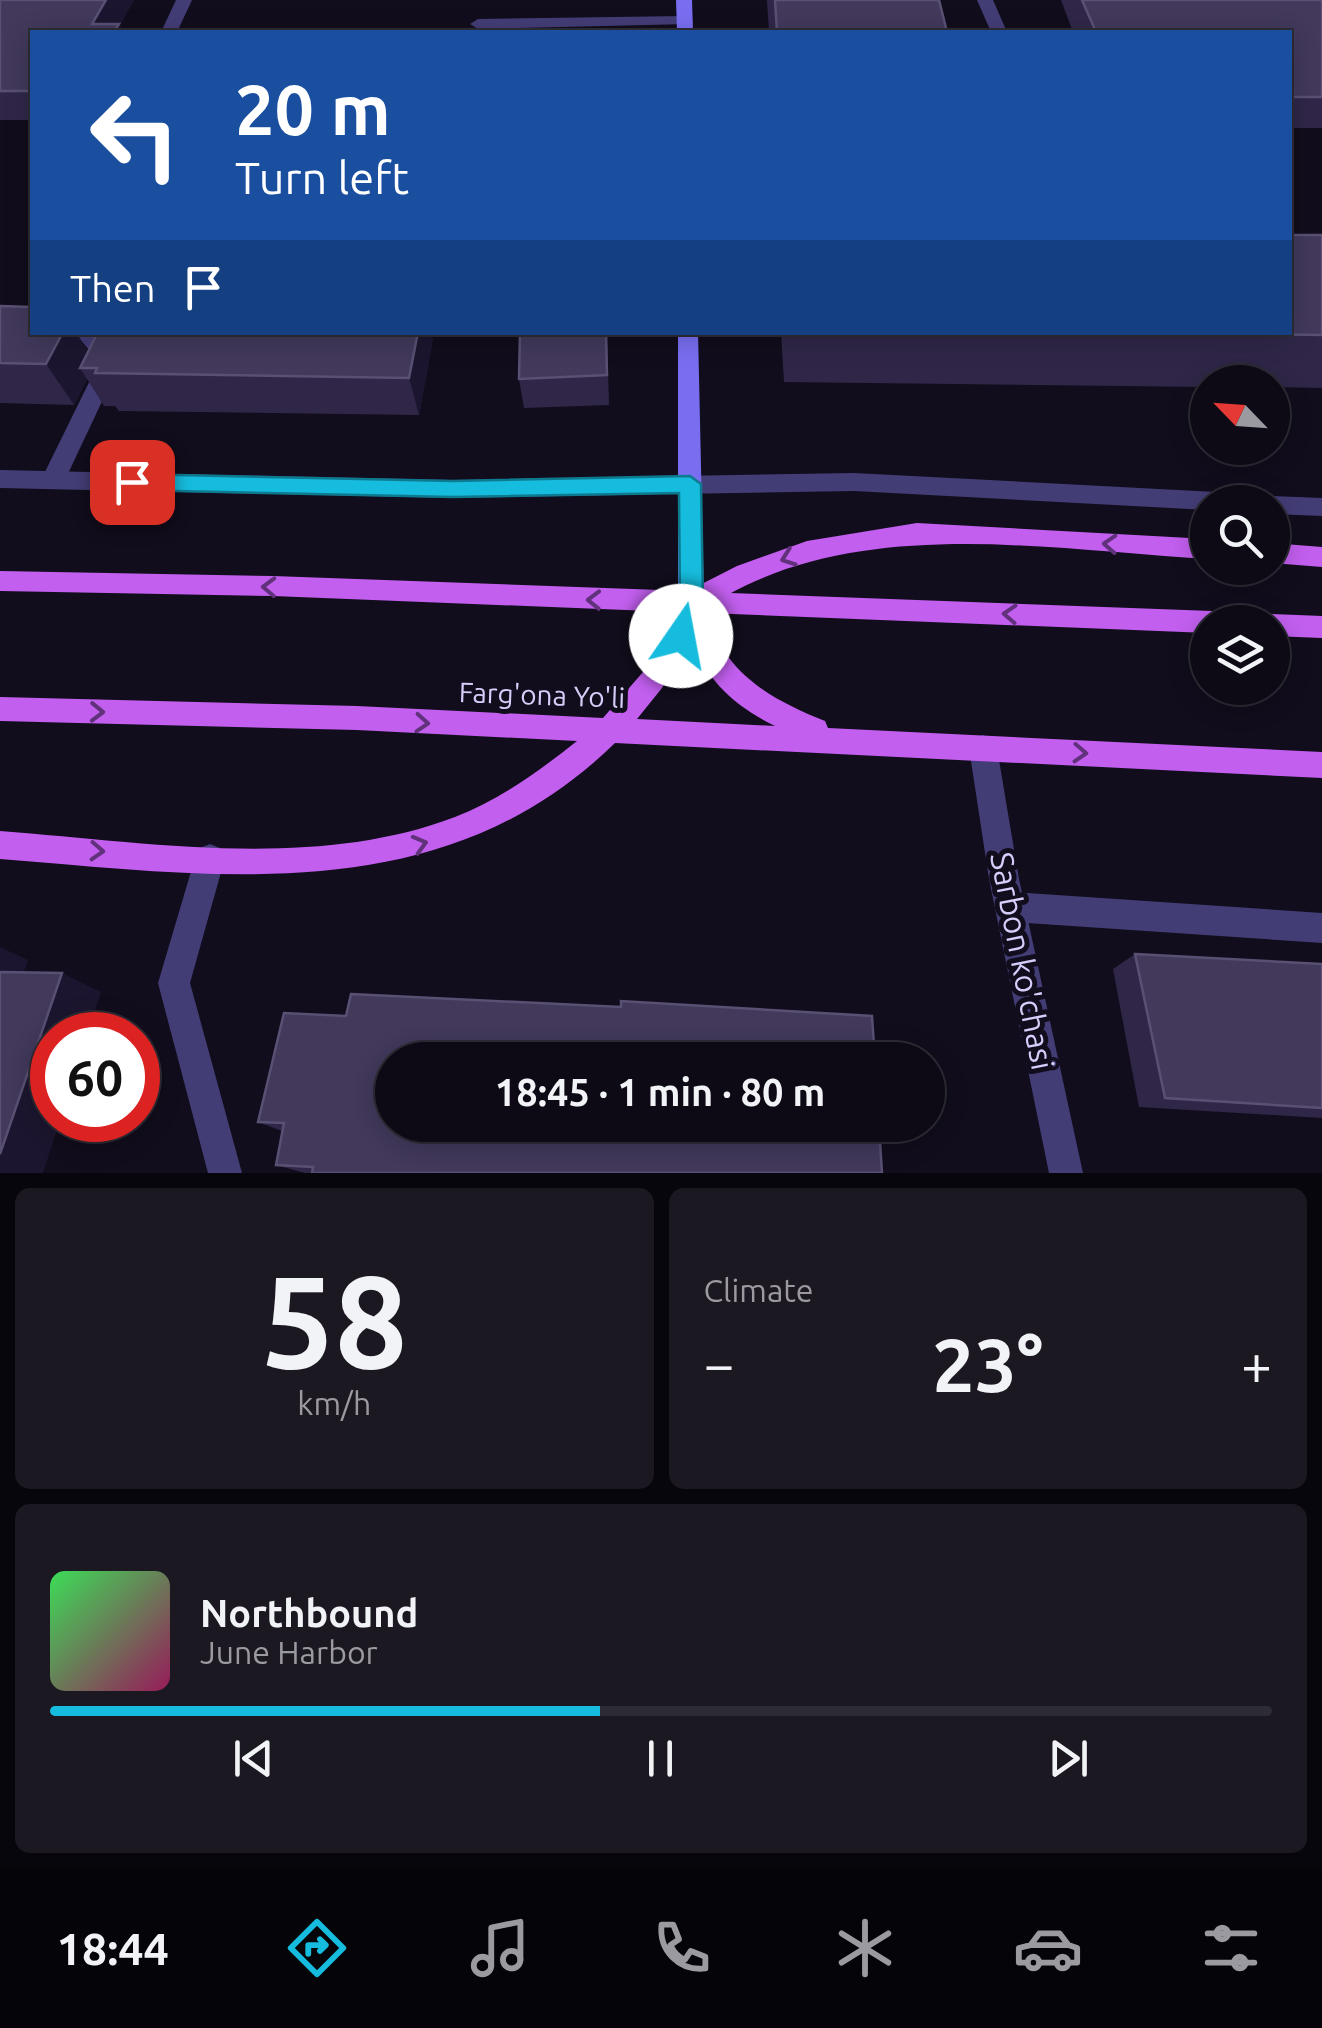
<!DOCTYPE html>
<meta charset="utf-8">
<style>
body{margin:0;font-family:Ubuntu,sans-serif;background:#1b1822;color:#f1f3f6;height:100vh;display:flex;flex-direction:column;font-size:38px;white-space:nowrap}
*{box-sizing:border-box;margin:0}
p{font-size:32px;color:#9a9aa0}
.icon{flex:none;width:55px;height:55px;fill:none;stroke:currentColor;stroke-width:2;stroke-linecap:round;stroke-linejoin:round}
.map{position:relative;height:1173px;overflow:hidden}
.details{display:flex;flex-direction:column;gap:15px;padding:15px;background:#07060c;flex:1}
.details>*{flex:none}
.top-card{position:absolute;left:30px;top:30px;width:1262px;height:305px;border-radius:0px;box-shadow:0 5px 25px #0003,0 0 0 2px #2d2b34;background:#1a4fa0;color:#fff;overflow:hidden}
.needle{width:65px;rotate:295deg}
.tools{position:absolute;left:1190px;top:365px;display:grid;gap:20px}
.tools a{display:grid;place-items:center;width:100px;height:100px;border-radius:50%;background:#0d0a15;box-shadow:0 5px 25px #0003,0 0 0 2px #2d2b34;font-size:50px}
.speed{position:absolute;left:30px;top:1012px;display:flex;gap:20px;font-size:50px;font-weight:700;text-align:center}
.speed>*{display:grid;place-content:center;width:130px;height:130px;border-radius:50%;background:#0d0a15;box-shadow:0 5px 25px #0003,0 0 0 2px #2d2b34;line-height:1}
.speed .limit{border:15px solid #d22;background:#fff;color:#111}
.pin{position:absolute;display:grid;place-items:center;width:85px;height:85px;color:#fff;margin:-42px;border-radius:20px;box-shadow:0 5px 15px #0006}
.me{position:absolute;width:110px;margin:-55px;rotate:12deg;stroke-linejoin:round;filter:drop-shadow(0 0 8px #0008)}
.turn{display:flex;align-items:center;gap:35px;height:210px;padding:0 40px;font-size:45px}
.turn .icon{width:130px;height:130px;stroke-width:2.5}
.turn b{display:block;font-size:70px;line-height:85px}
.then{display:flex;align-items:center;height:95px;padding:0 40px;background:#0003;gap:20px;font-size:38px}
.big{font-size:75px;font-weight:600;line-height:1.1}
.details .widget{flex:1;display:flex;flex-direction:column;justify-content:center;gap:15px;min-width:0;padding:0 35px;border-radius:15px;background:#1b1822}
.details .dial{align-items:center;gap:0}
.dial b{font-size:130px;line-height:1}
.song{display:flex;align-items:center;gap:30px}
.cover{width:120px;height:120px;border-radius:15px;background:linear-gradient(135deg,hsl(130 70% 55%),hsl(330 70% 35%))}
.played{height:10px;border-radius:5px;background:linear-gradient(90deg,#16bcdd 45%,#2d2b34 45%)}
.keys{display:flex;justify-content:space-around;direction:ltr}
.heat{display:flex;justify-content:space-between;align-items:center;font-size:55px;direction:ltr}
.details .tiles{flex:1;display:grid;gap:15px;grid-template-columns:1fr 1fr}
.widget:last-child{grid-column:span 2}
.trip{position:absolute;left:375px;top:1042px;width:570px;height:100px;border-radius:50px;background:#0d0a15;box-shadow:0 5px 25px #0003,0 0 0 2px #2d2b34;font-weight:600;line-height:100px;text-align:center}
.dock{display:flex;height:160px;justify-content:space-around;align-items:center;background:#050408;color:#9a9aa0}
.dock .icon{width:70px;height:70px}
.dock .active{color:#16bcdd}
.dock b{font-size:45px;color:#f1f3f6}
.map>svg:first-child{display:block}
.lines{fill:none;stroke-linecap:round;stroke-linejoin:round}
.service{fill:#433d76;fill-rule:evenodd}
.minor{fill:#433d76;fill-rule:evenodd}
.tertiary{fill:#433d76;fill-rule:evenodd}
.secondary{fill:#796ef0;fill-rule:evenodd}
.primary{fill:#c25fef;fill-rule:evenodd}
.wall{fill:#302748}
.shaded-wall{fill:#1c152f}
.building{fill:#42395b;stroke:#595074;stroke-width:2.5}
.oneway{stroke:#61327b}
.route{fill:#16bcdd;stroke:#0e7a90;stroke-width:2.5}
.labels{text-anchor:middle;stroke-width:10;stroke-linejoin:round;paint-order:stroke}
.street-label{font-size:28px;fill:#d5cdfa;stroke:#110d1c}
.near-street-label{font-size:32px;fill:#d5cdfa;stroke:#110d1c}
</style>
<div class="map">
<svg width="1322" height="1173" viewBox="0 0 1322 1173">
<rect width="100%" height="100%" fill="#110d1c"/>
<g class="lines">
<g class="service">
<polygon points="176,0 192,0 177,32 161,32"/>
<polygon points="977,0 993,0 1007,32 991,32"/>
<polygon points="685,16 693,21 690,24 478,29 470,24 478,19"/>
<polygon points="74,332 96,332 121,361 65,480 53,489 41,480 99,362"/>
<polygon points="1011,892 1322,913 1322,943 1011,922 1000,918 996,907 1000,896"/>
</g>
<g class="minor">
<polygon points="983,735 993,739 997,748 1019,879 1083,1173 1049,1173 989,879 969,748 973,739"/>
<polygon points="210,844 220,848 225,858 190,983 242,1173 208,1173 158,983 195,858 200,848"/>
</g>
<g class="tertiary">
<polygon points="0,470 453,480 854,473 1235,493 1243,495 1247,502 1208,502 1208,510 854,491 453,498 0,488"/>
<polygon points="1272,496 1322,498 1322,516 1272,514 1272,502 1262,502"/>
</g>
<g class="secondary">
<polygon points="676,0 692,0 693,32 677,32"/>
<polygon points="678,332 698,332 704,602 700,609 691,613 682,609 678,602"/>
</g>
<g class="primary">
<path d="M917,523L1208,539V559C1053,550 872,517 731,593L1212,611L1221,614L1225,622H1208V633L707,613C724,673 770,699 825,721L828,728L1322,752V778L615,743C442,912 219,876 0,859V831C147,842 313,871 455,817C501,799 539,771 577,741L357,730L0,721V697L357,706L603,718L643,672L675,612L273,596L0,591V571L273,576L688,591L737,566L807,541ZM690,639C707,680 734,706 775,726L637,719L662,688Z"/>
<polygon points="1272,543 1322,547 1322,567 1272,563"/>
<polygon points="1272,614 1322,616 1322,638 1272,636 1272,622 1260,622"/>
</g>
</g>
<g class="wall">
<polygon points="0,0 120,26 122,32 32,32 32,120 0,120"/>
<polygon points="767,0 939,0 947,32 769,32"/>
<polygon points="1061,0 1322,0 1322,128 1290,128 1290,32 1073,32"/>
<polygon points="1322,235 1322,388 1272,387 1272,382 1208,382 1208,387 784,382 781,332 1290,332"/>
<polygon points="0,306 88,352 434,332 419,415 119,411 115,406 104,406 87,379 74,405 0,403"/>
<polygon points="607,332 609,405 524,408 519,379"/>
<polygon points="1135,954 1322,964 1322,1118 1139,1107 1113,969"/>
<polygon points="284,1013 882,1173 305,1173 276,1165 282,1131 258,1122"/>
</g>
<g class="shaded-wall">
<polygon points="106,0 134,0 120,26 122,32 96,32 92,24"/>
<polygon points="63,332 76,332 95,363 80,368 87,379 74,405 46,364"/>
<polygon points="418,332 434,332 419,415 409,378"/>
<polygon points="0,947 28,960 17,991 0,984"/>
<polygon points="62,973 101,992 87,1035 52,1035 52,1120 60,1120 43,1173 0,1173 0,1154"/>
</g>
<g class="building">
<polygon points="0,0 106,0 92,24 119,24 114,32 32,32 32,91 0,91"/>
<polygon points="775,0 939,0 947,32 777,32"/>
<polygon points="1082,0 1322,0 1322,97 1290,97 1290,32 1096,32"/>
<polygon points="1290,235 1322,235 1322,335 1111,332 1290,332"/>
<polygon points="0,306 32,307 32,332 63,332 46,364 0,363"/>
<polygon points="98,332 418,332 409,378 95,373 97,368 80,368"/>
<polygon points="520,332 606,332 607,375 519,379"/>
<polygon points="1135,954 1322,964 1322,1108 1165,1098"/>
<polygon points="0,972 62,973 0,1154"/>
<polygon points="351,994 621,1007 621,1001 872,1016 875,1060 392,1060 392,1125 879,1125 882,1173 312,1173 313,1167 276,1165 284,1123 258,1122 284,1013 346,1016"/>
</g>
<defs><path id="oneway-chevron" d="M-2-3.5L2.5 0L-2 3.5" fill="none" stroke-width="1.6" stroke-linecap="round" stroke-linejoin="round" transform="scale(2.5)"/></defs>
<g class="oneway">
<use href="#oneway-chevron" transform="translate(1110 544) rotate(-177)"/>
<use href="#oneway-chevron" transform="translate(788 558) rotate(160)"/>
<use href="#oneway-chevron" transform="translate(269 587) rotate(-178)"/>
<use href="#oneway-chevron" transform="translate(594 600) rotate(-179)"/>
<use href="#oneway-chevron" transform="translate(1010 614) rotate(-177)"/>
<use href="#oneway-chevron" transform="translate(97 712) rotate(1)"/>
<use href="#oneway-chevron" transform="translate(422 723) rotate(4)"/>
<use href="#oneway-chevron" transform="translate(1080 753) rotate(3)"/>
<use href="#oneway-chevron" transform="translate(420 844) rotate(-16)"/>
<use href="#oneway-chevron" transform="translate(97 851) rotate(3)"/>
</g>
<polygon class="route" points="132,474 453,481 690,476 701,484 703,602 689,643 673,643 669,636 680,602 679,493 453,497 132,490 121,482"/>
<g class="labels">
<g class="street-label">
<text transform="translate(542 695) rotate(2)" y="10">Farg'ona Yo'li</text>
</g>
<g class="near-street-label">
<text transform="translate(1022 961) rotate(79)" y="11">Sarbon ko'chasi</text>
</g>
</g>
</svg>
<div class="tools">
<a><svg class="needle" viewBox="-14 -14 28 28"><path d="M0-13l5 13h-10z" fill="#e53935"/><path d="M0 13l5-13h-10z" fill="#9a9aa0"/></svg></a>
<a><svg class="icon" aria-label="search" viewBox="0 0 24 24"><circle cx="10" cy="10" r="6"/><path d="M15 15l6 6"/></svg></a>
<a><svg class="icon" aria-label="layers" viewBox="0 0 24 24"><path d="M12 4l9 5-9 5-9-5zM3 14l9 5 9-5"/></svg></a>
</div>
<div class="speed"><div class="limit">60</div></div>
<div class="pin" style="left:132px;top:482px;background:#d93025"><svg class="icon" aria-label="arrive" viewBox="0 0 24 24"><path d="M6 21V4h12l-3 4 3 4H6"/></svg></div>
<svg class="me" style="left:681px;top:636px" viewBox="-20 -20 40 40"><circle r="19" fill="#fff"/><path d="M0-13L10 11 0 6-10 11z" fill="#16bcdd"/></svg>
<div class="trip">18:45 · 1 min · 80 m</div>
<div class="top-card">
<div class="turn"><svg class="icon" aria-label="left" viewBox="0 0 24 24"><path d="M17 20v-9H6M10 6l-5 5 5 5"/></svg><div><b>20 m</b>Turn left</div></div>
<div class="then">Then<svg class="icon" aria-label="arrive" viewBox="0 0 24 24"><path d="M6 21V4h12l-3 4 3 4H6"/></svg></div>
</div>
</div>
<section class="details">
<div class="tiles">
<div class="widget dial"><b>58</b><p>km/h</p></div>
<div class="widget"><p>Climate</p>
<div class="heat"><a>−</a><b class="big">23°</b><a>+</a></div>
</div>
<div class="widget">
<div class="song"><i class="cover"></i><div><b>Northbound</b><p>June Harbor</p></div></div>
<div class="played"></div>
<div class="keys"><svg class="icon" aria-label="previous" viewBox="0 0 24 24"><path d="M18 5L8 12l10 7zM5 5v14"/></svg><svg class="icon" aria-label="pause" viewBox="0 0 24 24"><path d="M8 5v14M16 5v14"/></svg><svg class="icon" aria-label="next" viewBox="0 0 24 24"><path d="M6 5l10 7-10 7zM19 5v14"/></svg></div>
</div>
</div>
</section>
<nav class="dock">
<b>18:44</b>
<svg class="icon active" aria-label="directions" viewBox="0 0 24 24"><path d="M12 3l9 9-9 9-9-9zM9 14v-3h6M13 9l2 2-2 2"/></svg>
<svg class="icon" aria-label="music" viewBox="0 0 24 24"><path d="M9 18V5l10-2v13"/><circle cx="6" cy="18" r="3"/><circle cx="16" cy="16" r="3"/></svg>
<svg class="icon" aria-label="phone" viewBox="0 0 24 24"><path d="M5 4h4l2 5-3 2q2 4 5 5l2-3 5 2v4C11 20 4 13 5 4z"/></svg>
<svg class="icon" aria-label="climate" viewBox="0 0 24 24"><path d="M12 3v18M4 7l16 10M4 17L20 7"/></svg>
<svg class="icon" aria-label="car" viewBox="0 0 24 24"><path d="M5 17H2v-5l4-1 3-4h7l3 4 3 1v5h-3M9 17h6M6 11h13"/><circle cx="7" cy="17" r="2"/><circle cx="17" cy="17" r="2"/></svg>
<svg class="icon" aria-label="filters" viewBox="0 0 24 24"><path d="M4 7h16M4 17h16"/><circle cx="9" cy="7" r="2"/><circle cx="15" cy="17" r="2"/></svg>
</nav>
